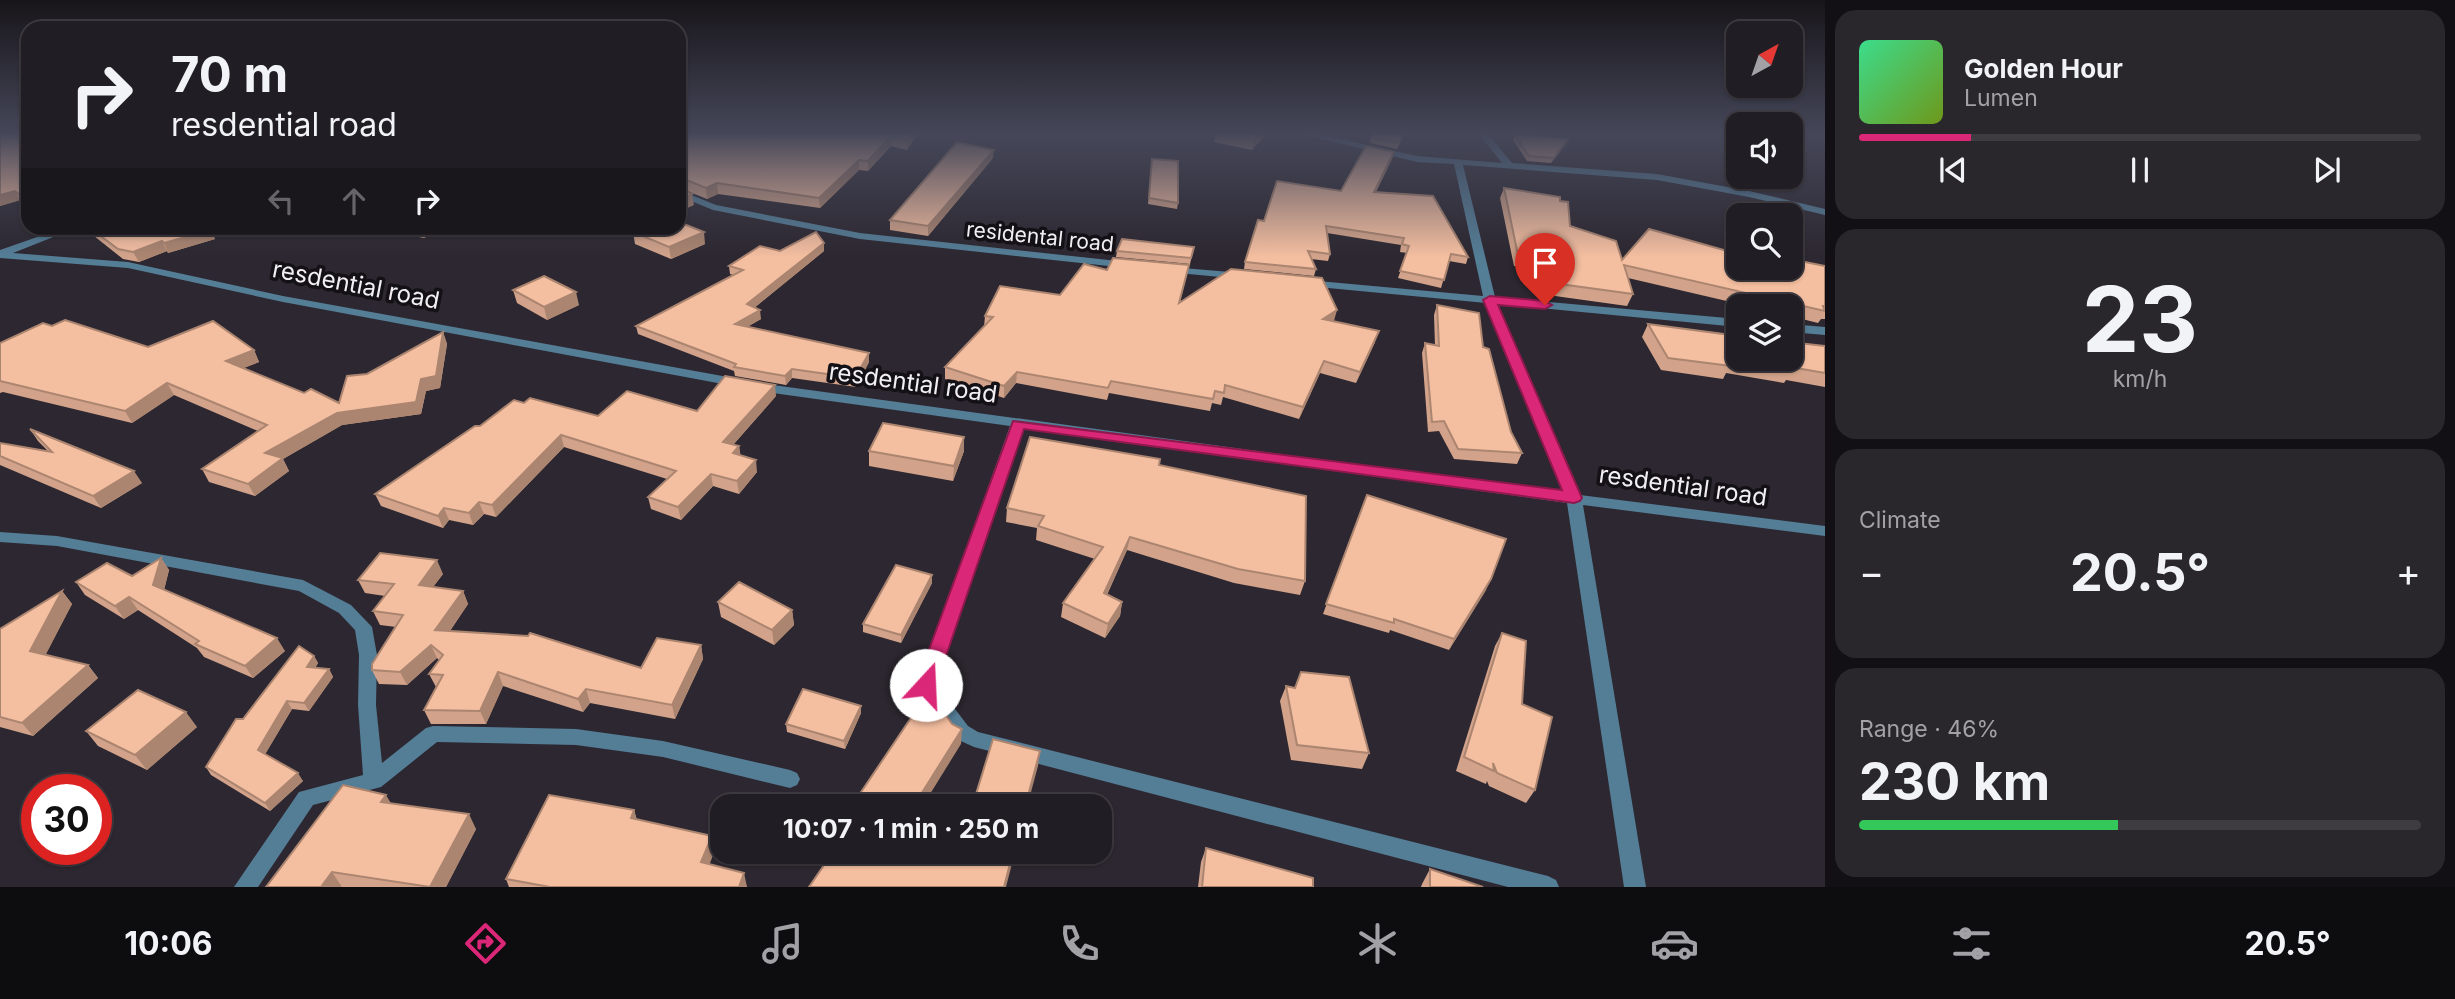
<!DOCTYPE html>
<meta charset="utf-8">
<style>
body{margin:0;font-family:Inter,sans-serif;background:#29262c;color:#f1f3f6;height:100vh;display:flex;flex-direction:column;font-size:26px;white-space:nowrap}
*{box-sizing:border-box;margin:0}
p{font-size:23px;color:#a2a2a6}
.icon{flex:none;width:38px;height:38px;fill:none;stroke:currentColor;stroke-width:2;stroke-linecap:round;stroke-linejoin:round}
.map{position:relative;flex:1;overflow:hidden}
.sheet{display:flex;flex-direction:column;gap:10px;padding:10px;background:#121014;width:630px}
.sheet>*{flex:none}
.hud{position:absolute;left:21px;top:21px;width:665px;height:214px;border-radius:21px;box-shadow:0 2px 5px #0004,0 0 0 2px #3e3b41;background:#211d24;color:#f1f3f6;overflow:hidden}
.needle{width:46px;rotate:40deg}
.buttons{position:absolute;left:1726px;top:21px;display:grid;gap:14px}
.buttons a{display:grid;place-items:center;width:77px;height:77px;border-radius:14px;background:#211d24;box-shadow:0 2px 5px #0004,0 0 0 2px #3e3b41;font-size:35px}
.speed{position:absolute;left:21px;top:774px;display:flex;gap:14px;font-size:35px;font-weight:700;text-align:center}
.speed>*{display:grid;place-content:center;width:91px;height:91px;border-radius:50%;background:#211d24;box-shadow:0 2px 5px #0004,0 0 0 2px #3e3b41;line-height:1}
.speed .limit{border:10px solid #d22;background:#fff;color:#111}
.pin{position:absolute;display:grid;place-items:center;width:60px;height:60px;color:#fff;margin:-72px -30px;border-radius:50% 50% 50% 0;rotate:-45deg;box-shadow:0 0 7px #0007}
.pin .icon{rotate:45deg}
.me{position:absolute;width:77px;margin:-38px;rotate:20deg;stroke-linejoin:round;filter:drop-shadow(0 0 5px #0008)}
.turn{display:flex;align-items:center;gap:24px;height:147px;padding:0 35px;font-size:32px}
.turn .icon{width:91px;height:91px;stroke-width:2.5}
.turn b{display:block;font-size:49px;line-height:60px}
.lanes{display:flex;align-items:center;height:66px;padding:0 35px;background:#0003;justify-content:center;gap:35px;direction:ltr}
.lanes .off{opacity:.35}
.big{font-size:52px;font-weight:700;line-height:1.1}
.sheet .card{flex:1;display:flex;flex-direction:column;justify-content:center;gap:10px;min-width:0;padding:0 24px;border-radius:21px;background:#29262c}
.sheet .dial{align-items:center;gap:0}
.dial b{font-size:91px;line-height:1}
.song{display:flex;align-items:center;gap:21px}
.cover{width:84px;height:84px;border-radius:10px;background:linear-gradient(135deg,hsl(150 70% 55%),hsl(80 70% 35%))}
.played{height:7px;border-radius:4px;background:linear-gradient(90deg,#db2777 20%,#3e3b41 20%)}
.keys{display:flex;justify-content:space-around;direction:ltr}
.heat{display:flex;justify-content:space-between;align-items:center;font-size:38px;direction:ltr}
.charge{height:10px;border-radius:5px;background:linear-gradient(90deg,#34c759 46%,#3e3b41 0)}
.trip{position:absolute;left:710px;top:794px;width:402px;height:70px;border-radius:21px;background:#211d24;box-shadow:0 2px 5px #0004,0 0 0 2px #3e3b41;font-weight:700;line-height:70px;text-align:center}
.dock{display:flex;height:112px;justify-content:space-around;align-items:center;background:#0d0c0e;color:#a2a2a6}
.dock .icon{width:49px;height:49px}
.dock .on{color:#db2777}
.dock b{font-size:32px;color:#f1f3f6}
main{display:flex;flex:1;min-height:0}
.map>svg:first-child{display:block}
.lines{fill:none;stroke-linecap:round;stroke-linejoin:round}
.minor{fill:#547d96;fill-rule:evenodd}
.wall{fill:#d2a38a}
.shaded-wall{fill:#ab8570}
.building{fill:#f4bea0;stroke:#ab8570;stroke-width:2}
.route{fill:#db2777;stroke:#8e194d;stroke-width:2}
.labels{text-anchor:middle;stroke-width:7;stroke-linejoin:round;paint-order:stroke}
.far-street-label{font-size:21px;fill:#f1eef4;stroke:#131115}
.street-label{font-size:24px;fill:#f1eef4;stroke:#131115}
</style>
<main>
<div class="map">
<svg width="1825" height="887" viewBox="0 0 1825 887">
<rect width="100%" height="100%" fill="#2c2730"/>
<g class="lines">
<g class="minor">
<polygon points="1298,133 1313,133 1417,156 1502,163 1478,133 1487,133 1512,163 1657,174 1749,191 1825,209 1825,215 1749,197 1657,180 1463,165 1495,297 1738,319 1738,327 1497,304 1580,495 1825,526 1825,536 1583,505 1646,887 1624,887 1567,503 1023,428 936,684 968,726 978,732 1548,876 1556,880 1559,887 1508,887 974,747 954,738 917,685 1010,426 759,391 753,387 759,383 1564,493 1486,303 1307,286 1301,283 1307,280 1483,296 1454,164 1417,162"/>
<polygon points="679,190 716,205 860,233 1127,262 1132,265 1127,268 860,239 713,210 679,196"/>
<polygon points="63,228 76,228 13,253 128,262 283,296 739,379 745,383 739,387 283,302 128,268 0,258 0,250"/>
<polygon points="1171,267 1242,273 1247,276 1242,279 1167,272 1167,268"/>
<polygon points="1790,324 1825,327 1825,335 1790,332"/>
<polygon points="0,532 57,536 303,580 351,605 372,627 377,655 376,705 382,763 426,728 433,726 576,729 663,741 790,770 797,773 800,779 797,785 790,788 663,757 576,745 437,742 381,787 313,805 258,887 234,887 299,792 363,775 358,705 359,655 355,630 339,613 299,591 57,546 0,542"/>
</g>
</g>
<g class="wall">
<polygon points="0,133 26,205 20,200 0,206"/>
<polygon points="679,133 918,133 907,150 891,146 868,171 859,170 820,208 718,194 707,199 680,188 679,188"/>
<polygon points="1216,133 1267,133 1252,150 1214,142"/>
<polygon points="1405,133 1397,149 1370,143 1371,137"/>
<polygon points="1515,135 1566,144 1551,163 1527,161 1513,140"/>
<polygon points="1394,152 1392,159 1376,192 1468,257 1466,264 1449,261 1441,288 1398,278 1407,253 1400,252 1401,245 1327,233 1330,254 1328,261 1311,259 1316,269 1314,276 1244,269 1245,262 1264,221 1341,191"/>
<polygon points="993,158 928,236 890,230 890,220"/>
<polygon points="1152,164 1178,203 1177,209 1148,204"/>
<polygon points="1504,188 1560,201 1570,226 1622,260 1738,268 1825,266 1825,319 1821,319 1818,323 1790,316 1790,306 1748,306 1628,278 1633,294 1627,306 1555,296 1551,272 1514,266 1500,198"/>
<polygon points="86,228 209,228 215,239 168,253 167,251 139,262 123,259 89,232"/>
<polygon points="372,228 443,228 424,238"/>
<polygon points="633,232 705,244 671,259 635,244"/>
<polygon points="1194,247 1190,264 1116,257 1117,251"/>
<polygon points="780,251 824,251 754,308 761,319 747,327 869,362 856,387 792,378 786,385 735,376 734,371 638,334 636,326 733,275 730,274 729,266"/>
<polygon points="1189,265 1180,302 1333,321 1375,342 1356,383 1320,373 1299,419 1223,397 1221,405 1212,403 1210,411 1109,393 1107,400 1016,383 1004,398 945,379 945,367 984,327 985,316 1060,295 1107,270"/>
<polygon points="513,290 579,305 547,320 517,303"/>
<polygon points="1437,305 1483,347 1511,432 1522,453 1517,464 1454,459 1439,431 1428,432 1422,353 1425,343 1435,346 1434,315"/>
<polygon points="1648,324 1825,346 1825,387 1786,380 1784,383 1726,373 1723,379 1661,370 1642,337"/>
<polygon points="52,326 148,347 254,350 259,362 243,368 304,393 339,403 367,374 443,332 447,344 440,388 426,391 421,414 342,425 283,459 289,471 255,496 209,482 202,469 258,431 174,395 132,423 3,392 0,393 0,343"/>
<polygon points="776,396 733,445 739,446 740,455 757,472 739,494 713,486 681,520 651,509 648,497 667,479 564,447 496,517 484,514 473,525 449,520 443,528 381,506 375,494 480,426 524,403 598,416 697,411"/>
<polygon points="30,429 142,483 101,508 0,465 0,443 49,452 38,441"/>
<polygon points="869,451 964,451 953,481 869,466"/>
<polygon points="1159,465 1305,581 1300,595 1234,583 1127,550 1107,595 1122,602 1120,616 1105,638 1061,617 1063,603 1095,559 1036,540 1037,528 1006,522 1007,508"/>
<polygon points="1367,495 1486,590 1449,650 1390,630 1389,633 1323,614"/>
<polygon points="161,558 169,570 164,590 285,651 253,678 204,657 197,648 138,610 124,619 85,595 76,582 132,576"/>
<polygon points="443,574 433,587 463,591 468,604 450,631 641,668 701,645 703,659 675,719 590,703 583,712 503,686 486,724 431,724 424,710 436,687 429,674 439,660 437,658 407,685 379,684 372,670 396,627 380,625 373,611 385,596 365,593 358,580"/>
<polygon points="932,575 932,583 901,643 863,632 863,624"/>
<polygon points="62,591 72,604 45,655 88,665 98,678 33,736 0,727 0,629"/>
<polygon points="718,602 792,610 794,625 774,645 721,617"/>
<polygon points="1502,633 1535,790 1526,803 1489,786 1487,781 1486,784 1456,771 1495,646"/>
<polygon points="314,656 318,663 315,668 329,669 333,677 309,711 292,709 265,754 303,781 270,811 211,775 206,767 243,719"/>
<polygon points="1286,686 1369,753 1362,769 1291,760 1280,701"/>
<polygon points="861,706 861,713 845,749 787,732 786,724"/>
<polygon points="197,727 147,770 98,746 86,731"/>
<polygon points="392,804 476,829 446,887 266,887"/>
<polygon points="634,810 637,820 715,850 709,864 747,886 747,887 509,887 506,879"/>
<polygon points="1206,848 1313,887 1198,887 1201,862"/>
<polygon points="1430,869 1483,887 1421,887 1422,884"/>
</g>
<g class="shaded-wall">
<polygon points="912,133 918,133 907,150 907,140"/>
<polygon points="1260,133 1267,133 1252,150 1254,139"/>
<polygon points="890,137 891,146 868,171 868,161"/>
<polygon points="1568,139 1566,144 1551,163 1554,158"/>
<polygon points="994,150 993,158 928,236 928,226"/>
<polygon points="1394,152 1392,159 1372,199 1374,192"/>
<polygon points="859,160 859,170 820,208 819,198"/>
<polygon points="717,183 718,194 707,199 706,188"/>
<polygon points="15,191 20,200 0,206 0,195"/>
<polygon points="28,194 28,205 26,205 21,196"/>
<polygon points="692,194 694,205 679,212 679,200"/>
<polygon points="424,228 443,228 424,238 421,229"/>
<polygon points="211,230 215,239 168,253 164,243"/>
<polygon points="704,232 705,244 671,259 669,247"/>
<polygon points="162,241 167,251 139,262 133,252"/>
<polygon points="824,243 824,251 748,313 747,304"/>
<polygon points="576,292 579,305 547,320 544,307"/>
<polygon points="760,310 761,319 737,333 735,324"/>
<polygon points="1337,310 1334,321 1323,319"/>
<polygon points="1379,331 1375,342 1356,383 1360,372"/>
<polygon points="443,332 447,344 440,388 426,391 421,414 342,425 283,459 289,471 255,496 248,484 265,453 337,413 421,379"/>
<polygon points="254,350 259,362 232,373 226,361"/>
<polygon points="869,353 869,362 856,387 855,378"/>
<polygon points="1324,361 1320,373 1299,419 1303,407"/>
<polygon points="792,369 792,378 786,385 785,376"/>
<polygon points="1017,372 1016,383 1004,398 1004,386"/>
<polygon points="167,383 174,395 132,423 125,411"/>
<polygon points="775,385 776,396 725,454 723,442"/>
<polygon points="561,435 564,447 496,517 492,505"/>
<polygon points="964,437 964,451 953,481 954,466"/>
<polygon points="739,446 741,458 733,453"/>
<polygon points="756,460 757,472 739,494 737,481"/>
<polygon points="134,471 142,483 101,508 93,496"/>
<polygon points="711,474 713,486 681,520 678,507"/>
<polygon points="479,502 484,514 473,525 469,513"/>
<polygon points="444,508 449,520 443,528 438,516"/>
<polygon points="1130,537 1127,550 1101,607 1104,593"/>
<polygon points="161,558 169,570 162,598 153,585"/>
<polygon points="437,560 443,574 424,599 419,585"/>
<polygon points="932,575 932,583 901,643 901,635"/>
<polygon points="1491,579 1486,590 1449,650 1454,639"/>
<polygon points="62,591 72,604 41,664 30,651"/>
<polygon points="463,591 468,604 441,644 435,630"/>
<polygon points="129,597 138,610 124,619 115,606"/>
<polygon points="1122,602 1120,616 1105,638 1108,624"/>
<polygon points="792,610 794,625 774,645 772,630"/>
<polygon points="277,638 285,651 253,678 245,666"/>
<polygon points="431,645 437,658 407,685 400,672"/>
<polygon points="701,645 703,659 675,719 672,705"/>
<polygon points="314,656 318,663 311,675 307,667"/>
<polygon points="88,665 98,678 33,736 22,723"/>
<polygon points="329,669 333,677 309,711 304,703"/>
<polygon points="498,672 503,686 486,724 480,711"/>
<polygon points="586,689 590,703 583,712 578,699"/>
<polygon points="287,701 292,709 263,758 258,750"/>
<polygon points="861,706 861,713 845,749 844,741"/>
<polygon points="186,712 197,727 147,770 135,755"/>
<polygon points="962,729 961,744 922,807 913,807"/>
<polygon points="1040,751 1038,766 1027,807 1025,807"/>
<polygon points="298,773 303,781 270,811 265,803"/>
<polygon points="386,795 395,810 381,802"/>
<polygon points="634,810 638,824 631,818"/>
<polygon points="469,814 476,829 446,887 430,887"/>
<polygon points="712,836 715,850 705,876 701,862"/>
<polygon points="1013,852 1015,852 1006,887 1004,887"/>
<polygon points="332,872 342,887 321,887"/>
<polygon points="744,873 747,887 739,887"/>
</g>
<g class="building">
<polygon points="0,133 28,133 28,194 21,196 15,191 0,195"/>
<polygon points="679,133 912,133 907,140 890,137 868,161 859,160 819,198 717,183 706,188 679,177"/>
<polygon points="1222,133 1260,133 1254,139"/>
<polygon points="1374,133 1404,133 1399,143 1371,137"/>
<polygon points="1515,135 1568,139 1554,158 1529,156"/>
<polygon points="957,142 994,150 928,226 890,220"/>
<polygon points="1366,146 1394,152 1374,192 1433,196 1468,257 1451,254 1444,280 1400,271 1409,246 1402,244 1404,238 1326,226 1330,254 1308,251 1316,269 1245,262 1258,220 1264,221 1277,181 1341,191"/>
<polygon points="1152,159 1178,161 1178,203 1149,198"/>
<polygon points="1504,188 1560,197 1560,201 1568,202 1570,226 1616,241 1622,260 1649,229 1738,254 1738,268 1790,268 1790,259 1825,266 1825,306 1823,306 1825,311 1624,265 1633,294 1560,284 1556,261 1518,255"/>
<polygon points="679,189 692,194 679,200"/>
<polygon points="679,222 704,232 669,247 633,232 643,228 679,228"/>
<polygon points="90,228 209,228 211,230 164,243 162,241 133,252 118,249"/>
<polygon points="816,232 824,243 747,304 760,310 735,324 869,353 855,378 792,369 785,376 734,367 736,364 636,326 743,270 729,266 760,246 780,251"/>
<polygon points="1122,239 1194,247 1191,258 1117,251"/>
<polygon points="1113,258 1189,265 1179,303 1231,269 1322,278 1337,310 1323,319 1379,331 1360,372 1324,361 1303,407 1225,385 1224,393 1215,391 1213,399 1111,381 1108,388 1017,372 1004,386 945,367 993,317 985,316 1000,286 1060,295 1084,264 1107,270"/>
<polygon points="544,276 576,292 544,307 513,290"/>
<polygon points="1437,305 1479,313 1483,347 1489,349 1511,432 1522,453 1458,449 1444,421 1432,422 1425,343 1439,346"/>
<polygon points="65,320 148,347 213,321 254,350 226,361 304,393 311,389 339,403 347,376 367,374 443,332 436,376 421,379 416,402 337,413 265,453 283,458 248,484 202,469 267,425 167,383 125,411 0,381 0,343 43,323 52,326"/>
<polygon points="1648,324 1738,336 1738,359 1790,359 1790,342 1825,346 1825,373 1790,367 1792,370 1726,359 1731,366 1668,358"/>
<polygon points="725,376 775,385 723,442 739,446 733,453 756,460 737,481 711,474 678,507 648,497 676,471 561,435 492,505 479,502 469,513 444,508 438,516 375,494 475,426 480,426 514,400 524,403 530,398 598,416 627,391 697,411"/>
<polygon points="883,423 964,437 954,466 869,451"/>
<polygon points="30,429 134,471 93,496 0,456 0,443 52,452"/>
<polygon points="1030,437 1160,459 1159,465 1306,496 1305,581 1238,569 1130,537 1104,593 1122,602 1108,624 1063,603 1103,547 1038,526 1044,516 1007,508"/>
<polygon points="1367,495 1506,539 1491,579 1454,639 1394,619 1394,623 1326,604"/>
<polygon points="380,553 437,560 419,585 463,591 435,630 528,636 530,633 641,668 657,638 701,645 672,705 586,689 578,699 498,672 480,711 424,710 443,675 429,674 443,655 431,645 400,672 372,670 372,664 403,615 373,611 394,584 358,580"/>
<polygon points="161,558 153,585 277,638 245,666 195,644 199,641 129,597 115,606 76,582 107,563 132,576"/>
<polygon points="896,565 932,575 901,635 863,624"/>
<polygon points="739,582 792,610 772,630 718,602"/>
<polygon points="62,591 30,651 88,665 22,723 0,717 0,629"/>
<polygon points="1502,633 1526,641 1522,704 1552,717 1535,790 1497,773 1493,763 1494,771 1464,757"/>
<polygon points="299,646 314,656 307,667 329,669 304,703 287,701 258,750 298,773 265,803 206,767 236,719 243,719"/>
<polygon points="1301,672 1349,677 1369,753 1297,745 1286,686 1295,688"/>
<polygon points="803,689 861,706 844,741 786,724"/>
<polygon points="138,690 186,712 135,755 86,731"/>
<polygon points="921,703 946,715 952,724 962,729 913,807 851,807"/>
<polygon points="993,739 1040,751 1025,807 972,807"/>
<polygon points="343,785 386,795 381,802 469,814 430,887 332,872 321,887 266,887"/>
<polygon points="549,795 634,810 631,818 712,836 701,862 744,873 739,887 550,887 506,879"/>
<polygon points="1206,848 1313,878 1313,887 1202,887"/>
<polygon points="833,852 944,852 957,856 958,852 1013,852 1004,887 809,887"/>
<polygon points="1430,869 1483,887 1430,887"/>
</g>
<linearGradient id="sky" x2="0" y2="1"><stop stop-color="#18151a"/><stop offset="0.52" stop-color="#454759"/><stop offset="1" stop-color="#454759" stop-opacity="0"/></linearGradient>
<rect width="1825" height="257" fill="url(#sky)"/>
<polygon class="route" points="1490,296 1545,301 1552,305 1545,309 1498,305 1582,498 1580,501 1574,503 1024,429 936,685 933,691 926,693 919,691 916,685 1013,421 1562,490 1483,300"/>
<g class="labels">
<g class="far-street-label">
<text transform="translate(1040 237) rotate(6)" y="7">residental road</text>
</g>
<g class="street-label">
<text transform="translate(356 285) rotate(11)" y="8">resdential road</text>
<text transform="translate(913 383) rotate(8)" y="8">resdential road</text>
<text transform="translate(1683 486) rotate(8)" y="8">resdential road</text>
</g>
</g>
</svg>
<div class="buttons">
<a><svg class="needle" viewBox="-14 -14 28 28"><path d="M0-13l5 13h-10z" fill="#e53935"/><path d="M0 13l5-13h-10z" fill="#a2a2a6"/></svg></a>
<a><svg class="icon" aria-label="sound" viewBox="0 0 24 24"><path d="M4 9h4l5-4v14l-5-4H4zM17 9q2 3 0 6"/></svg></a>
<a><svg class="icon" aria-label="search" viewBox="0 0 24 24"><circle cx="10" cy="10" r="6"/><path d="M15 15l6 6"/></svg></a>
<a><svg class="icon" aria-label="layers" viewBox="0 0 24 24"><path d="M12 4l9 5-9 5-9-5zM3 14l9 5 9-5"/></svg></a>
</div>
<div class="speed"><div class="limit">30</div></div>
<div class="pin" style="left:1545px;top:305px;background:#d93025"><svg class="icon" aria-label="arrive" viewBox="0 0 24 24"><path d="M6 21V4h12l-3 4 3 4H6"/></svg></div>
<svg class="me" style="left:926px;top:685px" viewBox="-20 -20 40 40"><circle r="19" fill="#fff"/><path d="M0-13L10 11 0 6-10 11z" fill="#db2777"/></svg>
<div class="trip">10:07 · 1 min · 250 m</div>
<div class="hud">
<div class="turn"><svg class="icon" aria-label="right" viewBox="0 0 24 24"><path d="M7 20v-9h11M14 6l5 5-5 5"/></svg><div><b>70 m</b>resdential road</div></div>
<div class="lanes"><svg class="icon off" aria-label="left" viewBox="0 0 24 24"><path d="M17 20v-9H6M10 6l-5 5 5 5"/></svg><svg class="icon off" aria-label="ahead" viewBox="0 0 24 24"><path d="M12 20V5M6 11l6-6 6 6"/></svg><svg class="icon" aria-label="right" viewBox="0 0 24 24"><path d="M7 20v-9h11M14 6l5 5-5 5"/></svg></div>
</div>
</div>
<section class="sheet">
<div class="card">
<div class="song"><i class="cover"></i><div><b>Golden Hour</b><p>Lumen</p></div></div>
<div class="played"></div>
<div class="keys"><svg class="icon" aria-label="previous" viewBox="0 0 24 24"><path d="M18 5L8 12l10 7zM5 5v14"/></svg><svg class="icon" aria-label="pause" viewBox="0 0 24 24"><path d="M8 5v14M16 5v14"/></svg><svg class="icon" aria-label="next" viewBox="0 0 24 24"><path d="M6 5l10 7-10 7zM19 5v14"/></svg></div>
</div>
<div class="card dial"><b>23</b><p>km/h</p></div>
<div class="card"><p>Climate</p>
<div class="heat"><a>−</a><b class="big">20.5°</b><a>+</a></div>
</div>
<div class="card"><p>Range · 46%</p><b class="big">230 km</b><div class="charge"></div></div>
</section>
</main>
<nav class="dock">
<b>10:06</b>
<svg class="icon on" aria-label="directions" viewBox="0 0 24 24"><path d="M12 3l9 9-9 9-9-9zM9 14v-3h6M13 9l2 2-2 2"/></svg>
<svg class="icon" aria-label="music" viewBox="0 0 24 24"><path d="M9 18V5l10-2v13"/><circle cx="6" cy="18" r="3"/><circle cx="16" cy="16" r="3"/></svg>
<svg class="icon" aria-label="phone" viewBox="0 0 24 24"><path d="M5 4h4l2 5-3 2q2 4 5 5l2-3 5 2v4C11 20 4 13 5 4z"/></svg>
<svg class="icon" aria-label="climate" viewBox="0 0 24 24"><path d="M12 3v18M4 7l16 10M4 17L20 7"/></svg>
<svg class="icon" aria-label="car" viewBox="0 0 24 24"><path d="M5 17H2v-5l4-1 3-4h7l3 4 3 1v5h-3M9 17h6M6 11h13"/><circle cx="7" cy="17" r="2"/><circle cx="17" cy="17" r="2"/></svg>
<svg class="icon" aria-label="filters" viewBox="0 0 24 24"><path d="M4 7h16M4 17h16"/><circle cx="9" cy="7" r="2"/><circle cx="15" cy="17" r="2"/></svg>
<b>20.5°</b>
</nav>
